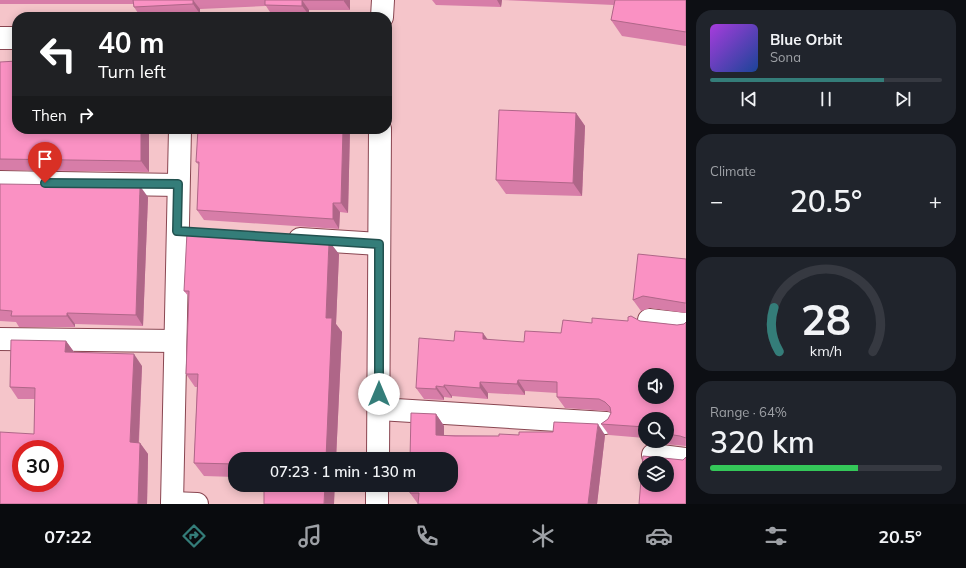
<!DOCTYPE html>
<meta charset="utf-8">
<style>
body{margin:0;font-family:Mulish,sans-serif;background:#20242c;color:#f1f3f6;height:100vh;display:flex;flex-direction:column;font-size:15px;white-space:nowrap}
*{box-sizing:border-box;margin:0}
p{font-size:13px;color:#9ea1a6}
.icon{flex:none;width:22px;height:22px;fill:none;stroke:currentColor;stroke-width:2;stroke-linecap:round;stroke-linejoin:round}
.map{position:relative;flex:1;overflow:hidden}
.details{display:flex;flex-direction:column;gap:10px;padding:10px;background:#0d0f14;width:280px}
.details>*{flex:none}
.hud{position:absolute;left:12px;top:12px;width:380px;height:122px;border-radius:16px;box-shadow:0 2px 10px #0003;background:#202124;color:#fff;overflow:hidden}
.tools{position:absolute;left:638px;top:368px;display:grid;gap:8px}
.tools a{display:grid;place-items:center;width:36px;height:36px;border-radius:50%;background:#171b24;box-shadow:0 2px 10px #0003;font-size:20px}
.speed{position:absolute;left:12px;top:440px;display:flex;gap:8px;font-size:20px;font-weight:700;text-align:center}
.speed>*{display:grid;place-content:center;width:52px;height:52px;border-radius:50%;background:#171b24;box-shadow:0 2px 10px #0003;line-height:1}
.speed .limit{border:6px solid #d22;background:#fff;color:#111}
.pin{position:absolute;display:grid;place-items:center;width:34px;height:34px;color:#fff;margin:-41px -17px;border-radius:50% 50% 50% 0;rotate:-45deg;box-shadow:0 0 4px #0007}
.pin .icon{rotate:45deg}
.me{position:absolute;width:44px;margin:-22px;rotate:0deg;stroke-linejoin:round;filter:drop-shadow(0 0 3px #0008)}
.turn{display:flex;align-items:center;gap:14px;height:84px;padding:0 20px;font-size:18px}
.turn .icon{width:52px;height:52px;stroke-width:2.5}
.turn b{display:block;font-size:28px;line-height:34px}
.then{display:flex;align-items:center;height:38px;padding:0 20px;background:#0003;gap:8px;font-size:15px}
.big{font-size:30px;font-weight:600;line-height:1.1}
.details .widget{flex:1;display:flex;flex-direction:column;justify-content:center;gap:6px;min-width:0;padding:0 14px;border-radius:16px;background:#20242c}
.details .dial{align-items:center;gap:0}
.dial svg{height:104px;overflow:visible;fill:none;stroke:#363941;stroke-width:7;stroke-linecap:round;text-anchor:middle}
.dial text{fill:#f1f3f6;stroke:none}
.song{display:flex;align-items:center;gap:12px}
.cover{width:48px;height:48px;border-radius:6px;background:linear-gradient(135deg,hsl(280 70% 55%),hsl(220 70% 35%))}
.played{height:4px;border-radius:2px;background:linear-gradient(90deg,#347d79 75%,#363941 75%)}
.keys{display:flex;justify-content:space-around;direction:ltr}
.heat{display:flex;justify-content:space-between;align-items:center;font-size:22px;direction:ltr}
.charge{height:6px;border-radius:3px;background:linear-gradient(90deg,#34c759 64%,#363941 0)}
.trip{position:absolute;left:228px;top:452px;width:230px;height:40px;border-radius:16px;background:#171b24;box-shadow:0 2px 10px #0003;font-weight:600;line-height:40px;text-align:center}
.dock{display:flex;height:64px;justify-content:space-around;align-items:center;background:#090b0e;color:#9ea1a6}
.dock .icon{width:28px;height:28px}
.dock .active{color:#347d79}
.dock b{font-size:18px;color:#f1f3f6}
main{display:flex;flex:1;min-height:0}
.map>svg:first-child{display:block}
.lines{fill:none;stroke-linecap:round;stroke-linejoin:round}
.minor-casing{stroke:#894651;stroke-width:24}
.minor{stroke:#fff;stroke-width:22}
.wall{fill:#d77da8}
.shaded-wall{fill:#af6688}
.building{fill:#fa91c3;stroke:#af6688;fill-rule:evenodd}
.route-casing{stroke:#22514f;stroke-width:10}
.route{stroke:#347d79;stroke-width:7}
</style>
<main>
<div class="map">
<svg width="686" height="504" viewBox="0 0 686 504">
<rect width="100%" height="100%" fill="#f5c5ca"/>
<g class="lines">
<g class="minor-casing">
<g id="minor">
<polyline points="382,17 383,0"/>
<polyline points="0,38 17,38"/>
<polyline points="0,182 178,185"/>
<polyline points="300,239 379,244"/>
<polyline points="649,320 686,324"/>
<polyline points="0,339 175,341"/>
<polyline points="379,409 606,423"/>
<polyline points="653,455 686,459"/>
<polyline points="378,459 380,129"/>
<polyline points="172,503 197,504"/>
<polyline points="172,504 180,129"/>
<polyline points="377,504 377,485"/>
</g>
</g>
<use href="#minor" class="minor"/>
</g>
<g class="wall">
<polygon points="0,0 350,0 350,10 309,10 309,15 272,15 266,6 200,9 200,14 140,16 134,7 133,4 0,4"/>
<polygon points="432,0 686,0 686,46 622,36 611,20 614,5 502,0 501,7 436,5"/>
<polygon points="0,62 149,129 149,172 0,170"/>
<polygon points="576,113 585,126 582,196 506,194 496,180"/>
<polygon points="350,129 348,213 340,212 339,229 204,220 197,210 199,165 196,162"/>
<polygon points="0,184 148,197 143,326 75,324 75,327 19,327 16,322 0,321"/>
<polygon points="339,254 336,324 342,332 336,459 235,459 235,477 204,476 194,463 197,387 195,387 186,374 189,297 184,291"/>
<polygon points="686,259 686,313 650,308 641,311 633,300"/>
<polygon points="628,321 640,321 677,325 684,324 686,322 686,446 653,443 652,441 667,441 667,419 645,419 645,438 609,435 601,424 608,419 611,413 610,412 607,411 565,408 557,397 557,393 525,391 525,395 488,393 488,399 452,396 452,398 444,397 444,400 424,399 416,388 454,341 488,340 524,342 561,333 592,323"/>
<polygon points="66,341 74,352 142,366 139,443 140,443 148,454 147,504 0,504 34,434 35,399 18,399 10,387"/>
<polygon points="436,414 444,426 444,435 499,436 605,435 597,504 418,504 410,493"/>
</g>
<g class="shaded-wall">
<polygon points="193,0 200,9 200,14 193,4"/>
<polygon points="302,0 309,10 309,15 302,6"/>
<polygon points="343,0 350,0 350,10"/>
<polygon points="497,0 502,0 501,7"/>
<polygon points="576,113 585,126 582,196 573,183"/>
<polygon points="141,129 149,129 149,172 141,161"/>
<polygon points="343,129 350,129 348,213 341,203"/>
<polygon points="140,186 148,197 143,326 136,315"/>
<polygon points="333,203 340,212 339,229 333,219"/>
<polygon points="329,241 339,254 336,324 342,332 336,459 326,459 326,318"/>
<polygon points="67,313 75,324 75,327 67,316"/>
<polygon points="483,333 491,344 483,339"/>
<polygon points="66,341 74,352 65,352"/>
<polygon points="134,354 142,366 138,454 130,442"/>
<polygon points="518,380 525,391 525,395 517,384"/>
<polygon points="480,382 488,393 488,399 480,388"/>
<polygon points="444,385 452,396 452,398 444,387"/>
<polygon points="436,386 444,397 444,400 436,389"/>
<polygon points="436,414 444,426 444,446 436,435"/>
<polygon points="598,424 605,435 597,504 588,504"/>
<polygon points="140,443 148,454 147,504 138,504"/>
<polygon points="325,485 335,485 334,504 324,504"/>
</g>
<g class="building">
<polygon points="133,0 193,0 193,4 134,7"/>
<polygon points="265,0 343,0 302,0 302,6 265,5"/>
<polygon points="615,0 686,0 686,32 611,20"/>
<polygon points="17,61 17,129 141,129 141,161 0,159 0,62"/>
<polygon points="499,110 576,113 573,183 496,180"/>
<polygon points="198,129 343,129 341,203 333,203 333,219 197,210 199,162 196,162"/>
<polygon points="0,184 140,186 136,315 67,313 67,316 11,316 12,311 0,310"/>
<polygon points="187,232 329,241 326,318 332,318 326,459 235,459 235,464 194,463 198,374 186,374 189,291 184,291"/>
<polygon points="638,254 686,259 686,303 685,303 643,296 633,300"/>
<path d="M631,316L640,321L677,325L684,324L686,322V438L680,436L667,434V419H645V427L601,424L608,419L611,413L610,407L605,402L599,399L557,397V382L518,380L517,384L480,382V388L444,385V387L436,386V389L416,388L419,338L454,341L455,331L483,333V339L524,342L525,331L561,333L563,320L592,323V318L628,321V317ZM645,375H667V397H645Z"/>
<path d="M11,340L66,341L65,352L134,354L130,442L140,443L138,504H0V432L34,434L35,388L10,387ZM21,449H55V483H21Z"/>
<polygon points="411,413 436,414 436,435 455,436 499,436 499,434 519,435 519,432 553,432 554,422 598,424 588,504 418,504 419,493 410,493 410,485 451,485 451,459 410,459"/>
<path d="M643,456L683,460L686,457V504H639ZM645,463H667V485H645Z"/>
<polygon points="264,485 325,485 324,504 264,504"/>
</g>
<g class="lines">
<g class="route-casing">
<polyline id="route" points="45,183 178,184 177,231 379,244 379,394"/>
</g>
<use href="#route" class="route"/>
</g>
</svg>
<div class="tools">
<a><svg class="icon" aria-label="sound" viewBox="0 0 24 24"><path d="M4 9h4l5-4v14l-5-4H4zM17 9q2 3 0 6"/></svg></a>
<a><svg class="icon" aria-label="search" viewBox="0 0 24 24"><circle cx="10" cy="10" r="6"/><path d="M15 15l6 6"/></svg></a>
<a><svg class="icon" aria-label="layers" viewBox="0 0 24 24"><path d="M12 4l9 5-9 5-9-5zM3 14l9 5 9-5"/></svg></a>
</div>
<div class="speed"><div class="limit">30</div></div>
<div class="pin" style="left:45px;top:183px;background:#d93025"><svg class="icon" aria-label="arrive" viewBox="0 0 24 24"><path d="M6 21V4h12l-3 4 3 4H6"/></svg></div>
<svg class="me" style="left:379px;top:394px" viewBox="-20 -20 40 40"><circle r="19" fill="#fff"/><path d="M0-13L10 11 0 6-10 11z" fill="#347d79"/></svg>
<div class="trip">07:23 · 1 min · 130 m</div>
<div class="hud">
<div class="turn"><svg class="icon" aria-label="left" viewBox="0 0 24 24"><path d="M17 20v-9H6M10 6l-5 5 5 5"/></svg><div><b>40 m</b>Turn left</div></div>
<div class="then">Then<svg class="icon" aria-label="right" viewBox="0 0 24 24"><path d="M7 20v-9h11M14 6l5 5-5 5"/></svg></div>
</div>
</div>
<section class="details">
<div class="widget">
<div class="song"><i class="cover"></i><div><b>Blue Orbit</b><p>Sona</p></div></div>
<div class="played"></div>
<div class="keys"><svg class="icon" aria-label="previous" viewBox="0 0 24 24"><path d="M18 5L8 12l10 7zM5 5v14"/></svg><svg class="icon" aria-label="pause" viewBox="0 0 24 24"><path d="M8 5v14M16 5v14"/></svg><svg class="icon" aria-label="next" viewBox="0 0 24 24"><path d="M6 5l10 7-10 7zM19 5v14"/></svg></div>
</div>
<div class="widget"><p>Climate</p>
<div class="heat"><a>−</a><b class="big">20.5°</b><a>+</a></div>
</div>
<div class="widget dial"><svg viewBox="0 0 100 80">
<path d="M14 69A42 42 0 1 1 86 69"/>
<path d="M14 69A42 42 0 0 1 10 35" stroke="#347d79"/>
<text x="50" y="56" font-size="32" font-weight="700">28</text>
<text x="50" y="72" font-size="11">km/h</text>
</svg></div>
<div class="widget"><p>Range · 64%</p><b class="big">320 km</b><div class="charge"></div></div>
</section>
</main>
<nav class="dock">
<b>07:22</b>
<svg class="icon active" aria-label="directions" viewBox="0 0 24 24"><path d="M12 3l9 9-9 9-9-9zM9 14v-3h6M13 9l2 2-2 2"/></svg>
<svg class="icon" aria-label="music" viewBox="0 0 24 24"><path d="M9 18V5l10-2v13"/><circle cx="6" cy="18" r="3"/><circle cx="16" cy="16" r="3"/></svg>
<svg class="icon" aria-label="phone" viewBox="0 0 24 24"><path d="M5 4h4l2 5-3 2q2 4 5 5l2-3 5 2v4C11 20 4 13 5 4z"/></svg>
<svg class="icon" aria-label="climate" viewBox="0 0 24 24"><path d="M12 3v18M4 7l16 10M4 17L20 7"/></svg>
<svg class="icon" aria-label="car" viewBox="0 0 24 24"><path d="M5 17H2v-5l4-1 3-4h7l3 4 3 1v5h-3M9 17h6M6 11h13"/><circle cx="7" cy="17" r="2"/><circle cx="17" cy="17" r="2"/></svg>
<svg class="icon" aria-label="filters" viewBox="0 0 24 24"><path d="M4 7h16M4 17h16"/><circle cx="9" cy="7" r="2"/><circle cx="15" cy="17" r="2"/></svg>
<b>20.5°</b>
</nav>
